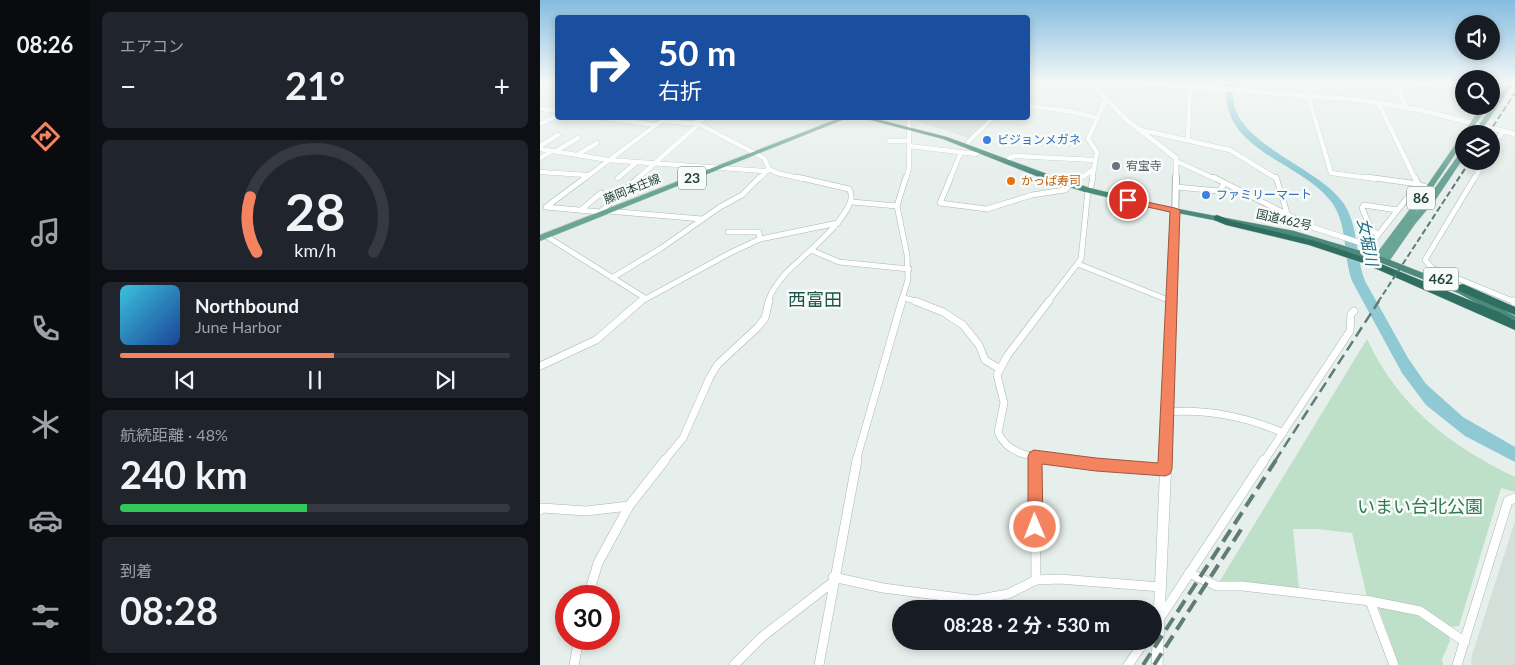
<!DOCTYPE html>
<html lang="ja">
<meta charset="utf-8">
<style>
body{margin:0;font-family:Lato,"Noto Sans JP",sans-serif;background:#20242c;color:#f1f3f6;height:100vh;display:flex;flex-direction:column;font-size:19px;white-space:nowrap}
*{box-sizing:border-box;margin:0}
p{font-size:16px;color:#9ea1a6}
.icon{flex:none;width:28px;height:28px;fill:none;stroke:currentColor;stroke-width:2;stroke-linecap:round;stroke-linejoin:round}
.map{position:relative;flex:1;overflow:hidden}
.sheet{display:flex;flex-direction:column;gap:12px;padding:12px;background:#0d0f14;width:450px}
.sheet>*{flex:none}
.top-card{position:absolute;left:15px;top:15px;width:475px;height:105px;border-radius:5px;box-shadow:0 2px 8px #0003;background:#1a4fa0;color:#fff;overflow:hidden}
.buttons{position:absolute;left:915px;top:15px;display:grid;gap:10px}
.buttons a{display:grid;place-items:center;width:45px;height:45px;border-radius:50%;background:#171b24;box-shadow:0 2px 8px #0003;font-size:25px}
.speed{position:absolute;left:15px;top:585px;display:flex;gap:10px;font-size:25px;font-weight:700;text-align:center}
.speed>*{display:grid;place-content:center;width:65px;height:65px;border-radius:50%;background:#171b24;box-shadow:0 2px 8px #0003;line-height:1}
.speed .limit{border:8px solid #d22;background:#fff;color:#111}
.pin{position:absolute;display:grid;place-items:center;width:42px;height:42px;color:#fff;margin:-21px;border:2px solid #fff;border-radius:50%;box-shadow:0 1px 5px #0007}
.me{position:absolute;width:55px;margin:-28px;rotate:359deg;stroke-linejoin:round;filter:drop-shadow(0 0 4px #0008)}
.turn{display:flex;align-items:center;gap:18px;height:105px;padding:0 20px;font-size:22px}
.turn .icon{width:65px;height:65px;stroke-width:2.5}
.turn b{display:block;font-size:35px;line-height:42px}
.big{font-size:38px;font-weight:700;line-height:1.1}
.sheet .widget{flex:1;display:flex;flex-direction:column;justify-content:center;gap:8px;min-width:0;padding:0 18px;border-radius:8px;background:#20242c}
.sheet .dial{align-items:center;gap:0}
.dial svg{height:130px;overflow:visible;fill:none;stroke:#363941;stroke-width:7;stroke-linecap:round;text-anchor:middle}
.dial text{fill:#f1f3f6;stroke:none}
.song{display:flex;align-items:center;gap:15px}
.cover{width:60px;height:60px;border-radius:8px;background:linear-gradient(135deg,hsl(190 70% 55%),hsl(220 70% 35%))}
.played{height:5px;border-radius:2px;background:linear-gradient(90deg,#f4845f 55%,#363941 55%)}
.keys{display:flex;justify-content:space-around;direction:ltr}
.heat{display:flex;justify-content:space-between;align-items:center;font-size:28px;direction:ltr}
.charge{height:8px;border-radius:4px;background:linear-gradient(90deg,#34c759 48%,#363941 0)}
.trip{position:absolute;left:352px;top:600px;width:270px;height:50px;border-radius:25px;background:#171b24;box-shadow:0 2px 8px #0003;font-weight:700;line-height:50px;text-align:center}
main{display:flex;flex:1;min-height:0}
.tabs{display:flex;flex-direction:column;width:90px;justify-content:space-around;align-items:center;background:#090b0e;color:#9ea1a6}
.tabs .icon{width:35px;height:35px}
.tabs .selected{color:#f4845f}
.tabs b{font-size:22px;color:#f1f3f6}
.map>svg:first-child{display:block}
.built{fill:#d4dfda}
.green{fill:#bfe0c8}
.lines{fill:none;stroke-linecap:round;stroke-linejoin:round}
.river{fill:#8ec9d4;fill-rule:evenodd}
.minor-far3-casing{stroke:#a8b8b2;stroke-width:5}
.minor-far2-casing{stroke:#a8b8b2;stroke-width:6}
.minor-far1-casing{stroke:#a8b8b2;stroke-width:8}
.minor-casing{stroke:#a8b8b2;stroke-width:10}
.tertiary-far3-casing{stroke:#a8b8b2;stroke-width:5.5}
.tertiary-far2-casing{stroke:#a8b8b2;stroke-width:8}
.tertiary-far1-casing{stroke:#a8b8b2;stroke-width:9}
.tertiary-casing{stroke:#a8b8b2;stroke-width:12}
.primary-casing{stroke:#c2cac8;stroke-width:1}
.trunk-casing{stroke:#c2cac8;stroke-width:1}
.motorway-casing{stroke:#c2cac8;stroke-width:1}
.minor-far3{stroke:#fff;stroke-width:4.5}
.minor-far2{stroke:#fff;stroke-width:5}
.minor-far1{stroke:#fff;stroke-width:7}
.minor{stroke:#fff;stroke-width:9}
.tertiary-far3{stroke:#fff;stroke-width:5}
.tertiary-far2{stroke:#fff;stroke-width:6}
.tertiary-far1{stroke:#fff;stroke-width:8}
.tertiary{stroke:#fff;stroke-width:11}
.primary{fill:#6aa596;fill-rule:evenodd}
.trunk{fill:#4c8a7c;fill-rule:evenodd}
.motorway{fill:#2f6f62;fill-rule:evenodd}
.rail-far2{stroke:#5f7d75;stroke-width:2;stroke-dasharray:6 3;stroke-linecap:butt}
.rail-far1{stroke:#5f7d75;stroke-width:2.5;stroke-dasharray:11 5.5;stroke-linecap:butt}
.rail{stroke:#5f7d75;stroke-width:4;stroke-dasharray:14 7;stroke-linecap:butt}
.route{fill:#f4845f;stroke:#9f563e}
.shop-dot{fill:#3f7fe0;stroke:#f7fbf9;stroke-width:2}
.worship-dot{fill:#6b7280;stroke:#f7fbf9;stroke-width:2}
.food-dot{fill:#e8710a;stroke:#f7fbf9;stroke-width:2}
.labels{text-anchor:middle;stroke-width:5;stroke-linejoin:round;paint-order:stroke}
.far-shop-label{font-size:12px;fill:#366cbe;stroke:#f7fbf9;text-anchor:start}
.far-worship-label{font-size:12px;fill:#5b616d;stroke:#f7fbf9;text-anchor:start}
.far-food-label{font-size:12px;fill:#c56008;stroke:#f7fbf9;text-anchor:start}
.far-street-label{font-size:12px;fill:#24423a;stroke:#f7fbf9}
.shield{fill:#f7fbf9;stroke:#637a73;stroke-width:1}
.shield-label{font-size:14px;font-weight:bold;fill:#24423a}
.water-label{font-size:16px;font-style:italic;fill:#1c6f80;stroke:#f7fbf9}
.quarter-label{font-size:18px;fill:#1f5548;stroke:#f7fbf9}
.near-park-label{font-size:18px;fill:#2d7a4b;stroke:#f7fbf9}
</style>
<main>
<nav class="tabs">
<b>08:26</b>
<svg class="icon selected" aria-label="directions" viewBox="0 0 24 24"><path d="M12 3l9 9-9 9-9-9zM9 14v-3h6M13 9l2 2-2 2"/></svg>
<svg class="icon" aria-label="music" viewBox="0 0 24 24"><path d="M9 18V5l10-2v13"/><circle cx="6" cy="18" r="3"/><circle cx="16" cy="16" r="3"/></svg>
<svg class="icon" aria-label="phone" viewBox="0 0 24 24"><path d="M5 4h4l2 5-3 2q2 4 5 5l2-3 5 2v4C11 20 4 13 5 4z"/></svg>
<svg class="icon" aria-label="climate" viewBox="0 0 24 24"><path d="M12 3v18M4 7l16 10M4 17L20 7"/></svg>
<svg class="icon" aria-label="car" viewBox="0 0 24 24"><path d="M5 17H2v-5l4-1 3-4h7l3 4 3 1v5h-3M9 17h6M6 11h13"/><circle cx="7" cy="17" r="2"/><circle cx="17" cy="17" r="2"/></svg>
<svg class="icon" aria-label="filters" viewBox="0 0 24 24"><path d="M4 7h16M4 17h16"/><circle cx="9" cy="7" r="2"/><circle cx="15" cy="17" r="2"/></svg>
</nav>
<section class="sheet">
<div class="widget"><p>エアコン</p>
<div class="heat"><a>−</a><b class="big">21°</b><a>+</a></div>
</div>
<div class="widget dial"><svg viewBox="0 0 100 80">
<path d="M14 69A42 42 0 1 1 86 69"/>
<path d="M14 69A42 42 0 0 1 10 35" stroke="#f4845f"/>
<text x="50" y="56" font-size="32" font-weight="700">28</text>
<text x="50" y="72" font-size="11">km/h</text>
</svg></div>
<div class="widget">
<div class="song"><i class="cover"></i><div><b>Northbound</b><p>June Harbor</p></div></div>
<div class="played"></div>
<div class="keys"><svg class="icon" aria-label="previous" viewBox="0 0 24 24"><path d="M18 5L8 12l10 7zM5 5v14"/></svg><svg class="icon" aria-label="pause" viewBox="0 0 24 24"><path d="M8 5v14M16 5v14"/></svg><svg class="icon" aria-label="next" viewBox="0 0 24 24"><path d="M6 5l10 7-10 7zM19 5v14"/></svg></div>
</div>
<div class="widget"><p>航続距離 · 48%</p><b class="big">240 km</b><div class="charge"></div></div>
<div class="widget"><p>到着</p><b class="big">08:28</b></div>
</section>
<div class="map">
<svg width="975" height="665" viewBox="0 0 975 665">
<rect width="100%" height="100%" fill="#e6efeb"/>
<g class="built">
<polygon points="75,118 161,118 151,122 114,123"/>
<polygon points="371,118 450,118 432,137 429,138 371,119"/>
<polygon points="975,521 975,665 931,665 932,655"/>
</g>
<g class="green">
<path d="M827,339C859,407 909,445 975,477V492L961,488L919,626L910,627L880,606L827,597L812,533L777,529H753L759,589L678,584Z"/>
<polygon points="838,606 878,612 908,633 910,641 902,659 903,665 859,665"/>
</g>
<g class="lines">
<path class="river" d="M687,82H695C694,87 693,92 693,97C695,145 780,167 804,204C819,227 815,256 825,281L868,358L886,384L923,417L975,447V462L925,436L886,405L862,373L812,281C803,257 808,227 793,204C762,160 677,152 687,82Z"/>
<g class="minor-far3-casing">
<g id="minor-far3">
<polyline points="764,82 791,173 836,179"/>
<polyline points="867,82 890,85 892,82"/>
<polyline points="838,102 875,179"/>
<polyline points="488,106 528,111 558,118"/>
<polyline points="0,109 18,111"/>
<polyline points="62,118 116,125 122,121 159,124 224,158 229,169"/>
<polyline points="0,124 18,115"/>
<polyline points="597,129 690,150 737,179"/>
<polyline points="648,139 650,86"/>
<polyline points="349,141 369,141"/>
<polyline points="428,142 453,118"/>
<polyline points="0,146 18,135"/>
<polyline points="369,146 436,154 440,151"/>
<polyline points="0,149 68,160 225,171 229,169 237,173 263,179"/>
<polyline points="16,151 38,138"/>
<polyline points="951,151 963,131"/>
<polyline points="37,155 57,143"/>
<polyline points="0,158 12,151"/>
<polyline points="469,158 475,156 554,160"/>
<polyline points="636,161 675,179"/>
<polyline points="0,172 47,175"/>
<polyline points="78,178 97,162"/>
<polyline points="44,179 116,125"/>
<polyline points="97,179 159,124"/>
<polyline points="219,179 228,170"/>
<polyline points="366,179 369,168 369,118"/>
<polyline points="410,179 421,152"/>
<polyline points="539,179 553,170"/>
<polyline points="552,179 557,152 548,139 564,103 568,101"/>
<polyline points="934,179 945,161"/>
</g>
</g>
<g class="minor-far2-casing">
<g id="minor-far2">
<polyline points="46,177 6,207 60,212"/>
<polyline points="411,177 400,203 447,209 492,195 525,190 530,185"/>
<polyline points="673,177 772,227 824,244 831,244 878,184 875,177"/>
<polyline points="736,177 747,213"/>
<polyline points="827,177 878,184 889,188"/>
<polyline points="935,177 885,260 892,268 975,302"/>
<polyline points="534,182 541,177"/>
<polyline points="551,186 553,177"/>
<polyline points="636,187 679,191 684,184"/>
<polyline points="312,202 357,206"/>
<polyline points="41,210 61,193"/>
<polyline points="68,211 162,219"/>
<polyline points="62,213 60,212 99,177"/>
<polyline points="188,232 219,232 220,239"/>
<polyline points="836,233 831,229 822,208 824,205 857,210"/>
<polyline points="6,236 105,298"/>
<polyline points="271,250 299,262 369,269"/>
<polyline points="538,264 633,302"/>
<polyline points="72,278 120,249 180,207 202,195 220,177"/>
<polyline points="364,298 379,302"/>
<polyline points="100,302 190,253 220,239 298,223"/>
<path d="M228,302C231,291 238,282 246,273C259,259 324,209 309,189L257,177"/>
<polyline points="361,302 368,280 367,255 357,206 366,177"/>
<polyline points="508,302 541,259 548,190"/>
</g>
</g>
<g class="minor-far1-casing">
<g id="minor-far1">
<polyline points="375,301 403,312 423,325 439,345 445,360 460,369"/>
<path d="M509,301L467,356L457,375L464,403L458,432C469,460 507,458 532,461"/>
<polyline points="631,301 633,302"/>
<polyline points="973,301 975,302"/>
<polyline points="0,366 56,340 101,301"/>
<path d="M628,412C667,409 708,417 743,433"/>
<polyline points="495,456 495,461"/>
<polyline points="124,461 143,438 170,377 178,364 218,327 225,318 229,301"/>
<polyline points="316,461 362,301"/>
<polyline points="724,461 810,331 811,314 814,311"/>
</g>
</g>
<g class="minor-casing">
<g id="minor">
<polyline points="495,460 496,580"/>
<polyline points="523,460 556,465 625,469"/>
<polyline points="0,510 2,508 46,511 89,506 125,460"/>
<polyline points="649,573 677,586 702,586 830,601 880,611 925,642"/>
<polyline points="293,577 343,588 435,600 468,594 496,580 519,579 621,587"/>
<polyline points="48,596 58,563 89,506"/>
<polyline points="830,601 854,665"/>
<polyline points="620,618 724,460"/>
<polyline points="34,665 39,639"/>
<polyline points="194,665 222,637 293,582"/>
<polyline points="279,665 317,460"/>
<polyline points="588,665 605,641"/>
<polyline points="917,665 968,501 975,498"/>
</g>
</g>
<g class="tertiary-far3-casing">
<g id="tertiary-far3">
<polyline points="549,82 587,120 636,158 636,179"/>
<polyline points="590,82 821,100 880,110 975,134"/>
<polyline points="857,82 865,107"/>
<polyline points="156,123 164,118"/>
</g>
</g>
<g class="tertiary-far2-casing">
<polyline id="tertiary-far2" points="633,302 636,177"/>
</g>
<g class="tertiary-far1-casing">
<polyline id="tertiary-far1" points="626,461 633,301"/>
</g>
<g class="tertiary-casing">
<polyline id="tertiary" points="617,665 626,460"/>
</g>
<g class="primary-casing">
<g id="primary">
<polygon points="968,82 974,82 939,134 933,134"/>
<polygon points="942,106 948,106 929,134 924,134 924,141 874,215 890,195 922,150 924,149 924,157 896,199 875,224 850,260 842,263 839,262 836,255 837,253 882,193"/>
<polygon points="300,118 307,118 0,241 0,235"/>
</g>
</g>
<g class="trunk-casing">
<polygon id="trunk" points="323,118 332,118 407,137 510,175 550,188 623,206 754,231 845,258 924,289 975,316 975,324 918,293 839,262 753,236 623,210 545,192 504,179 403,139"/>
</g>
<g class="motorway-casing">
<g id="motorway">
<polygon points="677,215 692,221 775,241 829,259 961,313 975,321 975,330 823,263 769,245 686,225 674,220 674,216"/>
<polygon points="923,284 975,307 975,315 919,291 918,288 919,285"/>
</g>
</g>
<use href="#minor-far3" class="minor-far3"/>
<use href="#minor-far2" class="minor-far2"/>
<use href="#minor-far1" class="minor-far1"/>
<use href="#minor" class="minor"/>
<use href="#tertiary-far3" class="tertiary-far3"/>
<use href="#tertiary-far2" class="tertiary-far2"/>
<use href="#tertiary-far1" class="tertiary-far1"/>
<use href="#tertiary" class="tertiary"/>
<use href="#primary" class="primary"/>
<use href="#trunk" class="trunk"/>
<use href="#motorway" class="motorway"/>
<g class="rail-far2">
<polyline points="948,134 975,93"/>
<polyline points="838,302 930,161"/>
</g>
<polyline class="rail-far1" points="735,461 839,301"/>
<g class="rail">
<polyline points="603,665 736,460"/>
<polyline points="614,665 702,528"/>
</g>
</g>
<linearGradient id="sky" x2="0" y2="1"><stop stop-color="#84bce0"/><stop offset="0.47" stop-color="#f4f8f6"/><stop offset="1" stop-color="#f4f8f6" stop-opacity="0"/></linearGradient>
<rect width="975" height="175" fill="url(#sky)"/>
<polygon class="route" points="588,198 635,208 640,210 632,469 630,474 625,476 556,471 502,464 503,527 501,532 495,534 490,532 488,527 488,456 490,452 494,450 556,458 618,463 630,212 585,202 585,199"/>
<g class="shop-dot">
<circle cx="447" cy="140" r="5"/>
<circle cx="666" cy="195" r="5"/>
</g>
<circle class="worship-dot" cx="576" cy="166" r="5"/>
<circle class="food-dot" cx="471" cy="181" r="5"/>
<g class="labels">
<g class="far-shop-label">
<text x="457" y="144">ビジョンメガネ</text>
<text x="676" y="199">ファミリーマート</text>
</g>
<g class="far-worship-label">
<text x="586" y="170">宥宝寺</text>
</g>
<g class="far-food-label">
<text x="481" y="185">かっぱ寿司</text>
</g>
<g class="far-street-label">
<text transform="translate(92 189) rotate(-22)" y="4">藤岡本庄線</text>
<text transform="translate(744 220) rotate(13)" y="4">国道462号</text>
</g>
<g class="shield">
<rect x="138" y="166.5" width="28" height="23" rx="4"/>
<rect x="867" y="186.5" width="28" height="23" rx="4"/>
<rect x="883.5" y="267.5" width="35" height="23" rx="4"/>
</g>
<g class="shield-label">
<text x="152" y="183">23</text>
<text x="881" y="203">86</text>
<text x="901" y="284">462</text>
</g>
<g class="water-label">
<text transform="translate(828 242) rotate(79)" y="6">女堀川</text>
</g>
<g class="quarter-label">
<text x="275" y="306">西富田</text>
</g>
<g class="near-park-label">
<text x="880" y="513">いまい台北公園</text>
</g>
</g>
</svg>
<div class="buttons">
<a><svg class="icon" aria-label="sound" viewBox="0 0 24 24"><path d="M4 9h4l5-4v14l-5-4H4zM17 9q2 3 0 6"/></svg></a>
<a><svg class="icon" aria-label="search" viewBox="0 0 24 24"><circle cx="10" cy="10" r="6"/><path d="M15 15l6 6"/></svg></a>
<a><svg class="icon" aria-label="layers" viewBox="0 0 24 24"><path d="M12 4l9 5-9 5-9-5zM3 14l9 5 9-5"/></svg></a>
</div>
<div class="speed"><div class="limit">30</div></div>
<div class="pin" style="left:588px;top:200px;background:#d93025"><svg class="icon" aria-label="arrive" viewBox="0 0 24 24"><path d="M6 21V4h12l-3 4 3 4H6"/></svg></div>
<svg class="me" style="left:495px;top:527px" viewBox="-20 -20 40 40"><circle r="17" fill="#f4845f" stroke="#fff" stroke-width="3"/><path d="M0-11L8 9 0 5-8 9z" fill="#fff"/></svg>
<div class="trip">08:28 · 2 分 · 530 m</div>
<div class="top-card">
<div class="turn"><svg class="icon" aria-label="right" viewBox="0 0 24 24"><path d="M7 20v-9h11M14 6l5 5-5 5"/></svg><div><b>50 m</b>右折</div></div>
</div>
</div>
</main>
